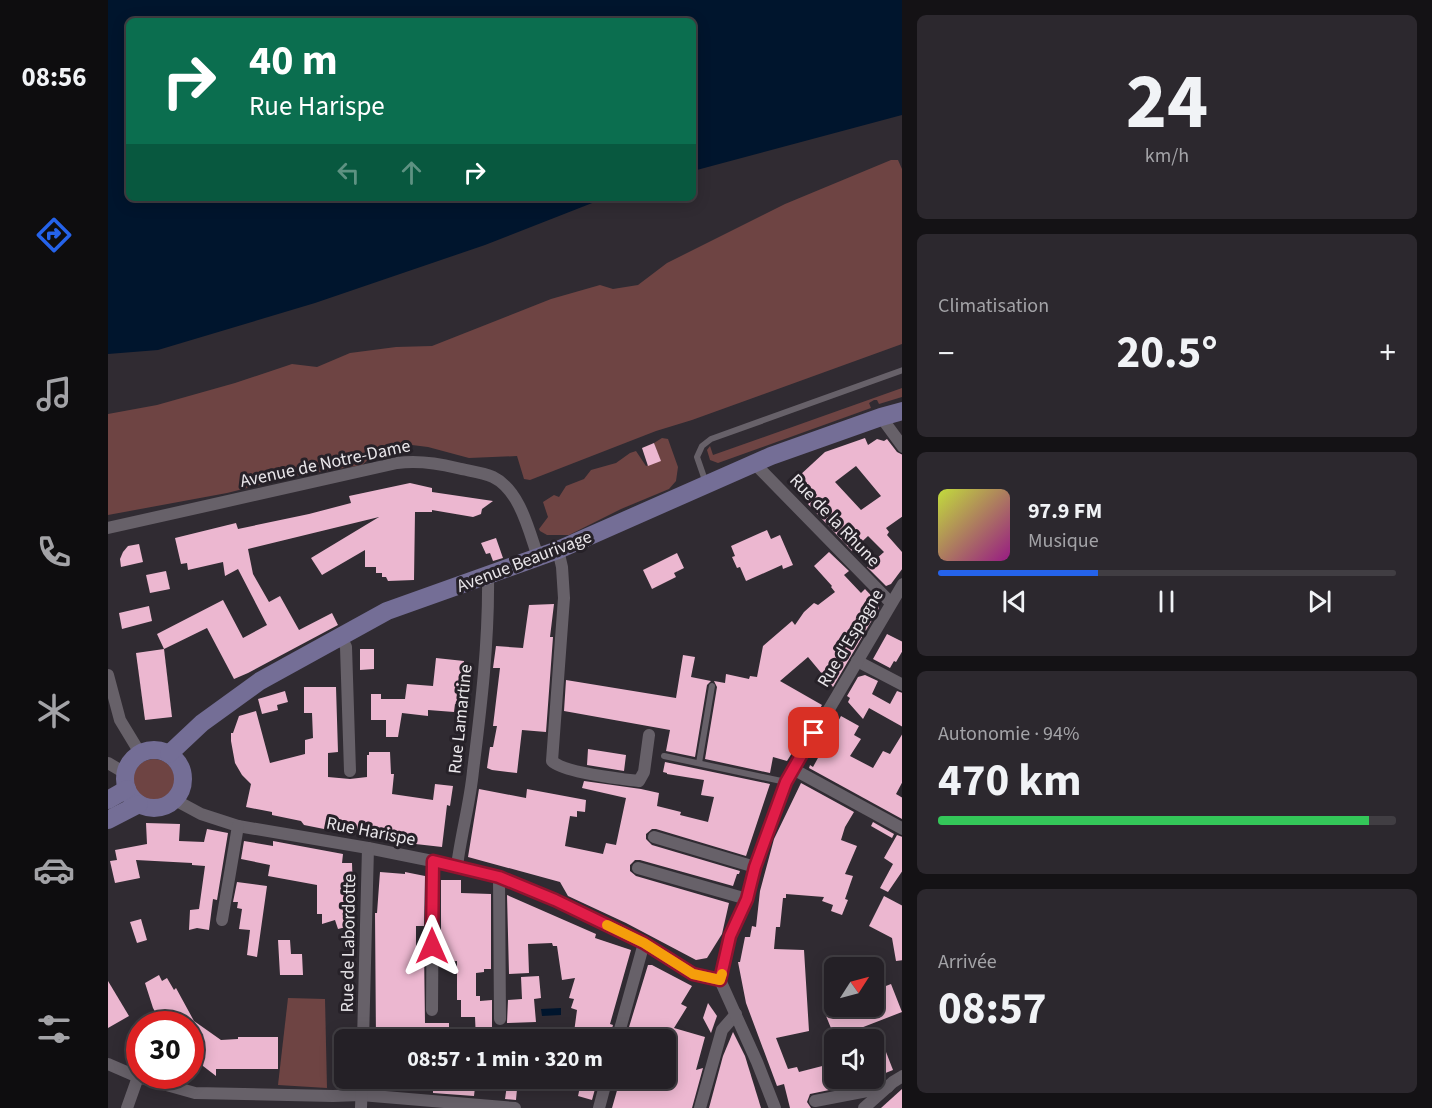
<!DOCTYPE html>
<html lang="fr">
<meta charset="utf-8">
<style>
body{margin:0;font-family:"Source Sans 3",sans-serif;background:#2c282e;color:#f1f3f6;height:100vh;display:flex;flex-direction:column;font-size:22px;white-space:nowrap}
*{box-sizing:border-box;margin:0}
p{font-size:20px;color:#a3a3a7}
.icon{flex:none;width:33px;height:33px;fill:none;stroke:currentColor;stroke-width:2;stroke-linecap:round;stroke-linejoin:round}
.map{position:relative;flex:1;overflow:hidden}
.side{display:flex;flex-direction:column;gap:15px;padding:15px;background:#141215;width:530px}
.side>*{flex:none}
.banner{position:absolute;left:18px;top:18px;width:570px;height:183px;border-radius:9px;box-shadow:0 3px 15px #0003,0 0 0 2px #413e43;background:#0b6e4f;color:#fff;overflow:hidden}
.needle{width:39px;rotate:54deg}
.buttons{position:absolute;left:716px;top:957px;display:grid;gap:12px}
.buttons a{display:grid;place-items:center;width:60px;height:60px;border-radius:9px;background:#242026;box-shadow:0 3px 15px #0003,0 0 0 2px #413e43;font-size:30px}
.speed{position:absolute;left:18px;top:1011px;display:flex;gap:12px;font-size:30px;font-weight:700;text-align:center}
.speed>*{display:grid;place-content:center;width:78px;height:78px;border-radius:50%;background:#242026;box-shadow:0 3px 15px #0003,0 0 0 2px #413e43;line-height:1}
.speed .limit{border:9px solid #d22;background:#fff;color:#111}
.pin{position:absolute;display:grid;place-items:center;width:51px;height:51px;color:#fff;margin:-26px;border-radius:12px;box-shadow:0 3px 9px #0006}
.me{position:absolute;width:66px;margin:-33px;rotate:0deg;stroke-linejoin:round;filter:drop-shadow(0 0 4px #0008)}
.turn{display:flex;align-items:center;gap:21px;height:126px;padding:0 24px;font-size:27px}
.turn .icon{width:78px;height:78px;stroke-width:2.5}
.turn b{display:block;font-size:42px;line-height:51px}
.lanes{display:flex;align-items:center;height:57px;padding:0 24px;background:#0003;justify-content:center;gap:30px;direction:ltr}
.lanes .off{opacity:.35}
.big{font-size:45px;font-weight:700;line-height:1.1}
.side .tile{flex:1;display:flex;flex-direction:column;justify-content:center;gap:9px;min-width:0;padding:0 21px;border-radius:9px;background:#2c282e}
.side .dial{align-items:center;gap:0}
.dial b{font-size:78px;line-height:1}
.song{display:flex;align-items:center;gap:18px}
.cover{width:72px;height:72px;border-radius:9px;background:linear-gradient(135deg,hsl(70 70% 55%),hsl(310 70% 35%))}
.played{height:6px;border-radius:3px;background:linear-gradient(90deg,#2563eb 35%,#413e43 35%)}
.keys{display:flex;justify-content:space-around;direction:ltr}
.heat{display:flex;justify-content:space-between;align-items:center;font-size:33px;direction:ltr}
.charge{height:9px;border-radius:4px;background:linear-gradient(90deg,#34c759 94%,#413e43 0)}
.trip{position:absolute;left:226px;top:1029px;width:342px;height:60px;border-radius:9px;background:#242026;box-shadow:0 3px 15px #0003,0 0 0 2px #413e43;font-weight:700;line-height:60px;text-align:center}
main{display:flex;flex:1;min-height:0}
.menu{display:flex;flex-direction:column;width:108px;justify-content:space-around;align-items:center;background:#0e0d0f;color:#a3a3a7}
.menu .icon{width:42px;height:42px}
.menu .active{color:#2563eb}
.menu b{font-size:27px;color:#f1f3f6}
.map>svg:first-child{display:block}
.green{fill:#6e4443}
.water{fill:#00152d}
.building{fill:#ecb7d0;fill-rule:evenodd}
.lines{fill:none;stroke-linecap:round;stroke-linejoin:round}
.lane{stroke:#676169;stroke-width:6}
.street{stroke:#676169;stroke-width:12}
.secondary{stroke:#746e96;stroke-width:18}
.route-casing{stroke:#92132f;stroke-width:15}
.route{stroke:#e11d48;stroke-width:10}
.slow{stroke:#f59e0b;stroke-width:10}
.labels{text-anchor:middle;stroke-width:6;stroke-linejoin:round;paint-order:stroke}
.street-label{font-size:18px;fill:#e9e6ea;stroke:#262128}
</style>
<main>
<nav class="menu">
<b>08:56</b>
<svg class="icon active" aria-label="directions" viewBox="0 0 24 24"><path d="M12 3l9 9-9 9-9-9zM9 14v-3h6M13 9l2 2-2 2"/></svg>
<svg class="icon" aria-label="music" viewBox="0 0 24 24"><path d="M9 18V5l10-2v13"/><circle cx="6" cy="18" r="3"/><circle cx="16" cy="16" r="3"/></svg>
<svg class="icon" aria-label="phone" viewBox="0 0 24 24"><path d="M5 4h4l2 5-3 2q2 4 5 5l2-3 5 2v4C11 20 4 13 5 4z"/></svg>
<svg class="icon" aria-label="climate" viewBox="0 0 24 24"><path d="M12 3v18M4 7l16 10M4 17L20 7"/></svg>
<svg class="icon" aria-label="car" viewBox="0 0 24 24"><path d="M5 17H2v-5l4-1 3-4h7l3 4 3 1v5h-3M9 17h6M6 11h13"/><circle cx="7" cy="17" r="2"/><circle cx="17" cy="17" r="2"/></svg>
<svg class="icon" aria-label="filters" viewBox="0 0 24 24"><path d="M4 7h16M4 17h16"/><circle cx="9" cy="7" r="2"/><circle cx="15" cy="17" r="2"/></svg>
</nav>
<div class="map">
<svg width="795" height="1108" viewBox="0 0 795 1108">
<rect width="100%" height="100%" fill="#302b32"/>
<g class="green">
<polygon points="783,160 790,160 794,169 794,344 584,420 548,431 422,480 416,479 409,456 361,458 320,447 296,444 269,452 254,465 187,476 119,493 0,515 0,414 49,405 127,383 184,364 209,367 242,353 288,347 324,346 443,299 492,285 505,289 530,285 559,263 677,204"/>
<polygon points="794,388 794,397 771,404 769,400 766,400 761,403 763,408 610,463 602,460 599,450 602,446 605,455"/>
<polygon points="554,438 560,439 570,467 568,481 561,489 513,509 461,535 439,535 432,531 431,529 440,517 435,502 446,495 451,497 458,486 476,479 483,470 508,463 522,453 528,451 538,466 552,460 546,443"/>
<circle cx="46" cy="780" r="21"/>
<polygon points="180,998 217,999 219,1088 170,1085"/>
</g>
<g class="water">
<polygon points="0,0 794,0 794,115 585,171 585,21 21,21 21,198 497,198 377,245 207,303 50,350 0,354"/>
<polygon points="453,1008 453,1015 434,1016 433,1009"/>
</g>
<g class="building">
<path d="M757,438L760,445L769,439L776,441L779,439L789,452L795,455V516L778,528L781,532L779,535L795,553V568L783,584L778,586L759,567L776,552L760,536L744,551L700,504L709,495L691,476L717,452ZM748,466L773,496L753,510L727,482Z"/>
<polygon points="546,443 553,461 540,466 534,448"/>
<polygon points="302,483 324,488 324,492 385,501 374,509 373,514 365,517 324,510 324,512 307,512 306,580 280,581 278,577 274,577 274,573 268,573 268,567 257,567 257,550 214,575 203,558 271,517 140,549 145,574 161,602 172,596 191,630 224,613 230,625 140,673 126,679 99,628 56,649 49,634 115,600 135,638 159,625 130,569 117,576 115,562 80,570 79,563 73,564 67,538 128,523 130,529 201,514 243,503 241,496"/>
<polygon points="659,530 663,539 672,535 685,565 675,569 674,565 638,581 632,567 629,568 624,557 627,556 623,546"/>
<polygon points="388,538 395,558 385,561 382,553 378,554 373,543"/>
<polygon points="31,544 35,562 13,567 12,559 15,552 20,546"/>
<polygon points="721,552 741,571 736,575 753,593 757,589 771,604 771,608 725,687 700,657 672,681 714,705 711,710 679,761 665,757 662,773 597,759 609,687 606,681 617,683 618,674 641,679 642,676 649,677 655,646 684,621 687,625 696,612 706,603 710,605 727,592 723,587 724,586 706,566"/>
<polygon points="569,553 576,568 566,573 568,577 544,589 535,570"/>
<polygon points="58,571 62,589 42,593 38,575"/>
<polygon points="446,604 442,637 445,637 438,732 414,730 409,773 384,770 379,768 382,747 385,747 389,726 385,726 392,668 385,668 388,646 415,648 421,605"/>
<polygon points="41,606 44,621 14,629 11,613"/>
<polygon points="779,634 795,642 795,650 788,662 786,661 782,668 765,659"/>
<polygon points="56,649 64,717 37,720 28,653"/>
<polygon points="252,649 266,649 266,669 252,670"/>
<polygon points="575,655 587,657 583,677 603,681 599,685 587,757 558,751 562,730 456,711 458,680 568,698"/>
<polygon points="328,658 356,661 352,705 347,704 346,712 320,710 320,716 294,713 290,737 278,737 278,720 263,720 263,694 273,694 273,699 297,699 299,684 325,686"/>
<polygon points="757,675 770,681 764,694 782,704 789,691 795,693 795,727 761,708 755,719 740,702 742,698 739,696 750,677"/>
<polygon points="196,687 228,687 230,752 220,753 220,777 242,779 259,777 259,755 261,755 261,752 282,752 283,774 286,774 284,794 325,800 327,784 345,786 342,806 339,805 334,847 281,841 282,830 221,830 196,825 193,821 164,815 164,812 138,807 143,784 134,775 127,763 123,741 123,733 125,733 131,716 148,711 162,763 197,754 197,740 205,738 204,713 196,713"/>
<polygon points="177,691 180,702 169,705 170,710 154,714 150,699"/>
<polygon points="733,716 751,726 746,735 753,739 742,756 765,768 775,751 782,754 795,733 795,781 788,794 795,798 794,819 701,768 702,765 705,767"/>
<polygon points="480,749 518,755 516,771 479,765"/>
<polygon points="557,762 662,784 638,856 548,829 544,829 538,834 538,839 544,845 632,871 631,874 629,874 625,886 532,860 527,860 522,865 522,871 528,876 621,903 614,934 599,958 588,960 518,923 460,896 452,882 360,857 371,789 418,798 419,789 478,800 477,812 469,811 469,817 462,816 457,846 495,854 498,843 508,845 518,798 474,788 476,781 533,789 551,793 549,806 573,812 572,815 600,822 606,797 593,795 596,780 559,774 559,773 555,772"/>
<polygon points="693,783 746,812 737,827 733,840 749,846 737,874 745,876 737,899 740,900 734,915 723,911 725,905 714,901 716,897 678,894 678,898 675,898 672,927 668,927 666,949 696,950 701,1031 668,1038 680,1069 689,1067 691,1072 726,1063 726,1078 764,1079 750,1084 702,1094 699,1102 703,1108 682,1108 676,1084 669,1086 638,1003 630,962 632,962 637,937 642,937 644,926 648,927 652,891 666,839"/>
<polygon points="765,822 786,834 784,838 763,826"/>
<polygon points="38,823 72,824 71,841 96,842 99,829 120,833 109,900 105,899 101,930 89,928 81,930 82,910 91,909 97,866 84,865 84,863 28,860 32,878 7,883 2,861 9,860 7,850 39,844"/>
<polygon points="789,835 795,837 795,870 780,892 772,888 785,864 776,858"/>
<polygon points="136,841 165,846 165,841 235,854 234,863 244,863 246,925 230,929 227,920 214,924 214,914 209,914 209,885 160,876 162,865 133,859"/>
<polygon points="272,872 297,874 297,872 317,876 316,926 308,926 308,950 316,950 317,1023 341,1023 341,1040 268,1040 267,913 269,913"/>
<polygon points="333,880 353,880 353,893 383,894 383,969 376,969 376,972 368,973 368,996 372,996 372,1001 384,1000 384,1040 368,1040 367,1017 353,1017 353,1000 349,1000 349,961 333,962"/>
<polygon points="129,882 159,886 149,957 139,955 142,930 131,929 134,909 129,908 130,902 125,902"/>
<polygon points="399,895 488,934 487,938 523,950 502,1024 505,1025 501,1039 482,1034 480,1040 465,1040 469,1010 463,1008 466,999 461,998 467,978 454,980 449,946 445,946 444,943 420,944 421,973 401,974"/>
<polygon points="776,896 795,906 795,960 788,961 784,938 761,926"/>
<polygon points="33,919 39,940 29,943 22,922"/>
<polygon points="170,940 182,940 183,954 194,954 195,975 172,975"/>
<polygon points="540,965 544,965 584,986 573,1004 579,1007 566,1028 597,1037 588,1070 595,1068 584,1108 504,1108 510,1087 505,1086 507,1078 558,1078 558,1040 529,1040 518,1037"/>
<polygon points="51,975 54,981 59,978 66,990 68,988 86,1021 113,1040 130,1039 130,1037 170,1037 170,1069 108,1069 108,1076 82,1056 82,1024 54,1024 45,1008 37,983"/>
<polygon points="431,976 433,998 426,999 428,1022 399,1023 400,1000 414,999 413,977"/>
<polygon points="0,981 21,1016 0,1028"/>
<polygon points="783,984 794,1012 727,1038 716,1011 727,1006 765,1006 765,991"/>
<polygon points="600,1003 609,1016 603,1033 595,1018"/>
<polygon points="625,1032 637,1056 653,1108 601,1108 615,1056"/>
<polygon points="778,1052 785,1070 765,1078 765,1055"/>
<polygon points="293,1078 368,1078 366,1096 325,1093 325,1090 296,1087 295,1090 270,1088 271,1079 293,1081"/>
<polygon points="400,1078 410,1078 408,1100 397,1099"/>
<polygon points="474,1078 490,1078 484,1100 470,1096"/>
<polygon points="795,1088 795,1108 773,1108"/>
</g>
<g class="lines">
<g class="lane">
<polyline points="598,483 589,457 594,446 603,439 795,370"/>
<polyline points="556,756 678,782"/>
<polyline points="591,763 604,686"/>
</g>
<g class="street">
<polyline points="773,417 795,447"/>
<polyline points="646,463 783,603"/>
<path d="M0,528L289,463C310,460 329,463 349,468C361,471 374,472 385,477C412,490 421,531 430,557"/>
<path d="M450,550L454,567L456,598L444,761C456,773 513,779 531,781L536,772L541,735"/>
<polyline points="233,637 238,647 242,771"/>
<polyline points="749,661 795,685"/>
<polyline points="0,675 12,720 32,753"/>
<polyline points="0,763 17,773"/>
<polyline points="685,769 795,829"/>
<polyline points="67,800 93,814 130,826 260,848 349,866 391,877 447,900 536,943 585,974 612,980"/>
<polyline points="546,837 647,867"/>
<path d="M349,866C353,834 362,803 365,771C373,707 381,641 380,575"/>
<polyline points="530,868 639,899"/>
<polyline points="391,877 392,1019"/>
<polyline points="114,920 130,826"/>
<polyline points="324,1010 325,861"/>
<polyline points="255,1040 260,848"/>
<polyline points="509,1040 536,943"/>
<polyline points="0,1064 30,1077 87,1093 225,1096 253,1095 407,1108"/>
<polyline points="707,1101 780,1087"/>
<polyline points="19,1108 30,1077"/>
<polyline points="253,1108 254,1078"/>
<polyline points="491,1108 499,1078"/>
<polyline points="592,1108 614,1030 628,1014"/>
<polyline points="667,1108 649,1062 612,980 622,936 639,899 647,867 678,782 795,584"/>
<polyline points="756,1108 785,1082 795,1076"/>
</g>
<g class="secondary">
<circle cx="46" cy="779" r="29"/>
<polyline points="61,754 94,723 152,681 279,611 450,550 663,456 773,417 795,411"/>
<polyline points="0,800 19,789"/>
<polyline points="0,820 31,804"/>
</g>
</g>
<g class="lines">
<g class="route-casing">
<polyline id="route" points="324,946 325,861 391,877 447,900 536,943 585,974 612,980 622,936 639,899 647,867 678,782 706,733"/>
</g>
<use href="#route" class="route"/>
<polyline class="slow" points="499,925 536,943 585,974 612,980 614,974"/>
</g>
<g class="labels">
<g class="street-label">
<text transform="translate(217 463) rotate(-12)" y="6">Avenue de Notre-Dame</text>
<text transform="translate(727 520) rotate(46)" y="6">Rue de la Rhune</text>
<text transform="translate(416 561) rotate(-21)" y="6">Avenue Beaurivage</text>
<text transform="translate(742 638) rotate(-59)" y="6">Rue d'Espagne</text>
<text transform="translate(352 719) rotate(-84)" y="6">Rue Lamartine</text>
<text transform="translate(263 831) rotate(11)" y="6">Rue Harispe</text>
<text transform="translate(240 943) rotate(-89)" y="6">Rue de Labordotte</text>
</g>
</g>
</svg>
<div class="buttons">
<a><svg class="needle" viewBox="-14 -14 28 28"><path d="M0-13l5 13h-10z" fill="#e53935"/><path d="M0 13l5-13h-10z" fill="#a3a3a7"/></svg></a>
<a><svg class="icon" aria-label="sound" viewBox="0 0 24 24"><path d="M4 9h4l5-4v14l-5-4H4zM17 9q2 3 0 6"/></svg></a>
</div>
<div class="speed"><div class="limit">30</div></div>
<div class="pin" style="left:706px;top:733px;background:#d93025"><svg class="icon" aria-label="arrive" viewBox="0 0 24 24"><path d="M6 21V4h12l-3 4 3 4H6"/></svg></div>
<svg class="me" style="left:324px;top:946px" viewBox="-20 -20 40 40"><path d="M0-17L14 15 0 8-14 15z" fill="#e11d48" stroke="#fff" stroke-width="4"/></svg>
<div class="trip">08:57 · 1 min · 320 m</div>
<div class="banner">
<div class="turn"><svg class="icon" aria-label="right" viewBox="0 0 24 24"><path d="M7 20v-9h11M14 6l5 5-5 5"/></svg><div><b>40 m</b>Rue Harispe</div></div>
<div class="lanes"><svg class="icon off" aria-label="left" viewBox="0 0 24 24"><path d="M17 20v-9H6M10 6l-5 5 5 5"/></svg><svg class="icon off" aria-label="ahead" viewBox="0 0 24 24"><path d="M12 20V5M6 11l6-6 6 6"/></svg><svg class="icon" aria-label="right" viewBox="0 0 24 24"><path d="M7 20v-9h11M14 6l5 5-5 5"/></svg></div>
</div>
</div>
<section class="side">
<div class="tile dial"><b>24</b><p>km/h</p></div>
<div class="tile"><p>Climatisation</p>
<div class="heat"><a>−</a><b class="big">20.5°</b><a>+</a></div>
</div>
<div class="tile">
<div class="song"><i class="cover"></i><div><b>97.9 FM</b><p>Musique</p></div></div>
<div class="played"></div>
<div class="keys"><svg class="icon" aria-label="previous" viewBox="0 0 24 24"><path d="M18 5L8 12l10 7zM5 5v14"/></svg><svg class="icon" aria-label="pause" viewBox="0 0 24 24"><path d="M8 5v14M16 5v14"/></svg><svg class="icon" aria-label="next" viewBox="0 0 24 24"><path d="M6 5l10 7-10 7zM19 5v14"/></svg></div>
</div>
<div class="tile"><p>Autonomie · 94%</p><b class="big">470 km</b><div class="charge"></div></div>
<div class="tile"><p>Arrivée</p><b class="big">08:57</b></div>
</section>
</main>
